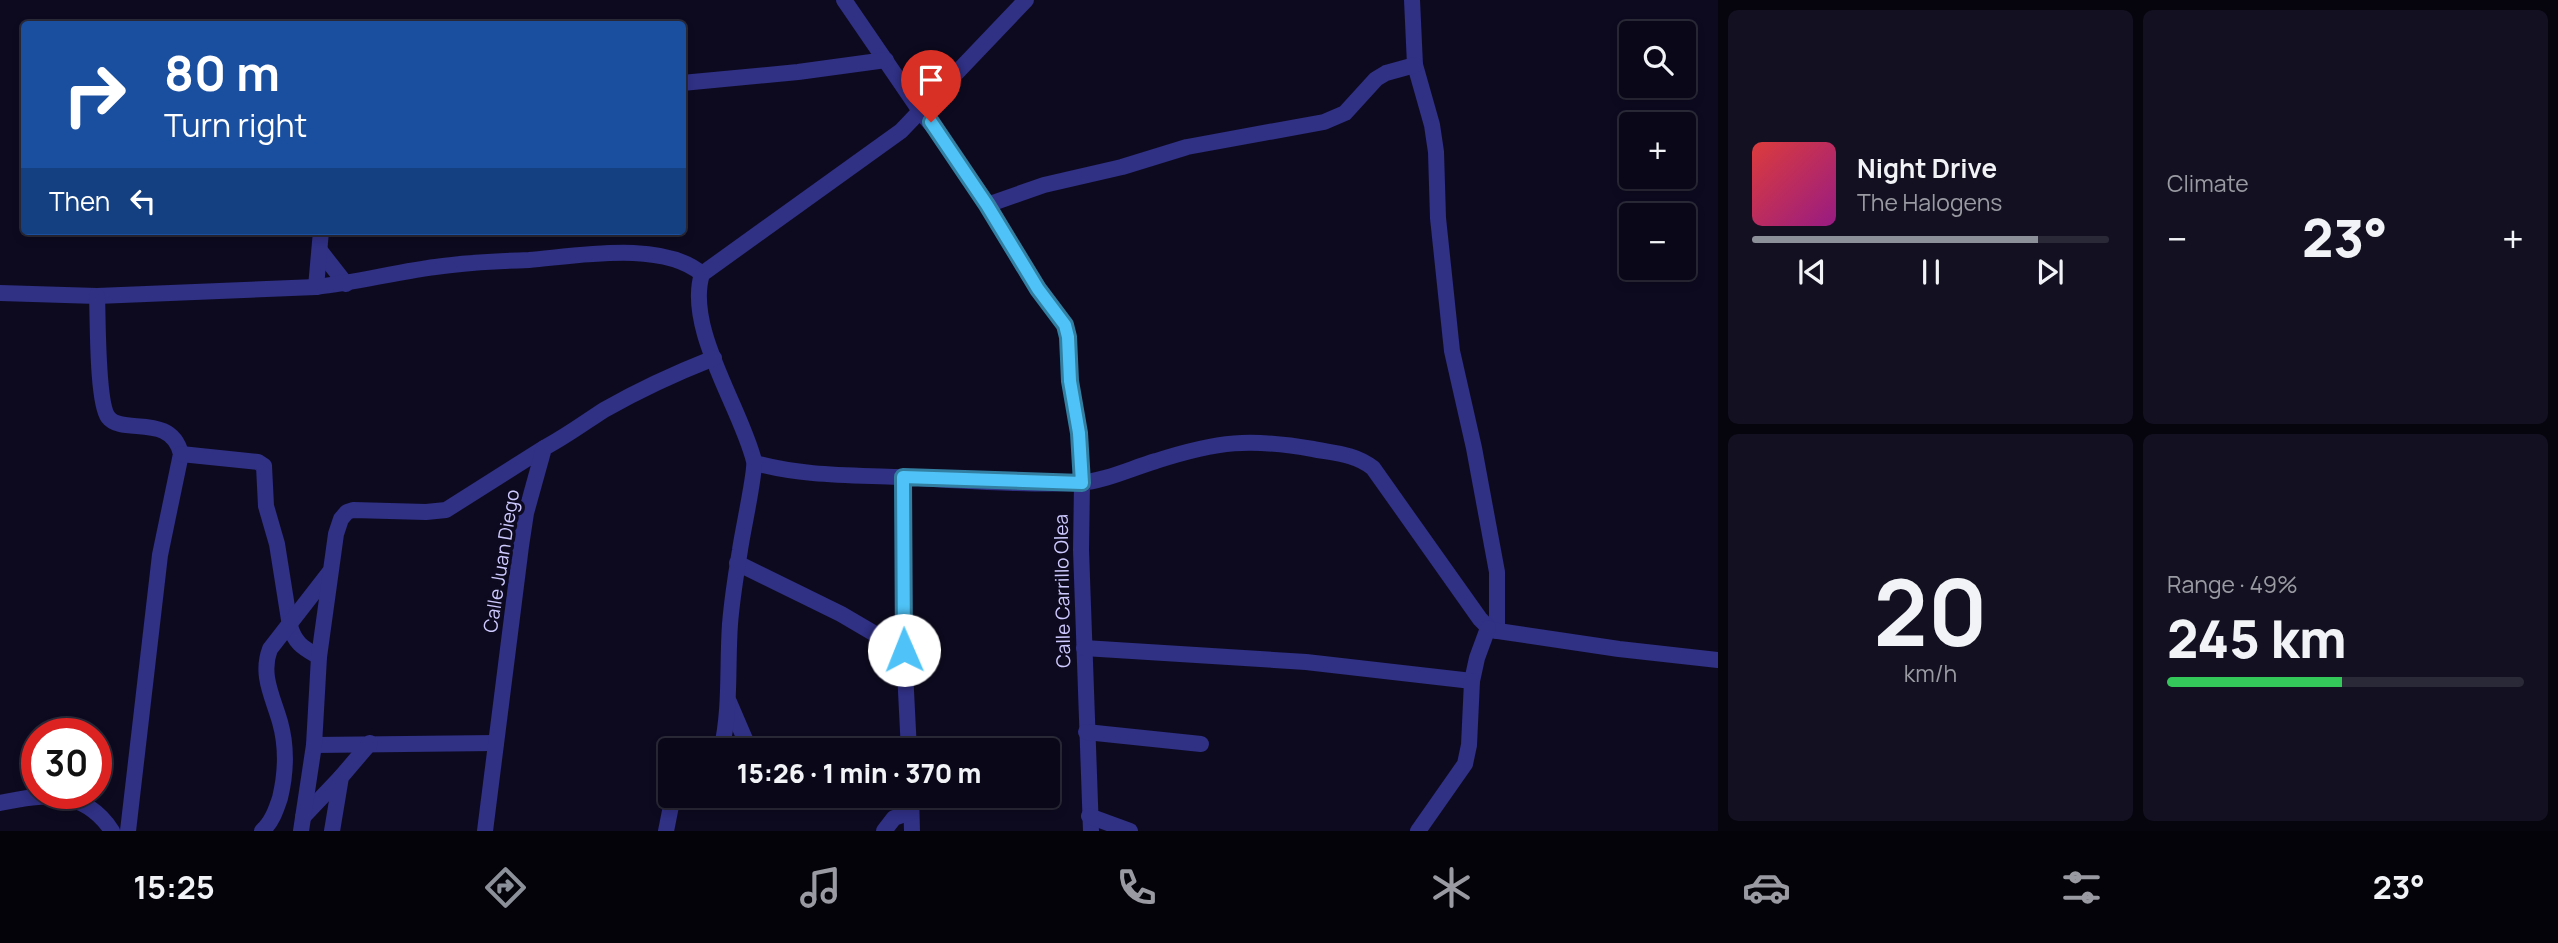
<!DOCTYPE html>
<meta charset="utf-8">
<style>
body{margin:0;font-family:Manrope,sans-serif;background:#131121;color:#f1f3f6;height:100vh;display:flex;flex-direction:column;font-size:26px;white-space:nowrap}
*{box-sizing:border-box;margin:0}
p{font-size:23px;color:#999aa2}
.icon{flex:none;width:38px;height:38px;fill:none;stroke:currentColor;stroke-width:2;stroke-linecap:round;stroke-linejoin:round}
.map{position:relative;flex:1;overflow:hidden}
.details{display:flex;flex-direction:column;gap:10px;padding:10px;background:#06040d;width:840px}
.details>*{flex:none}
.banner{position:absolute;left:21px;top:21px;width:665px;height:214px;border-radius:7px;box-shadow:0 4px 10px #0003,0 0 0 2px #2a2937;background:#1a4fa0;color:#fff;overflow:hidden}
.buttons{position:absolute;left:1619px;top:21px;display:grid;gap:14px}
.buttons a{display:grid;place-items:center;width:77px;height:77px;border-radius:7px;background:#0a0818;box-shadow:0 4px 10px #0003,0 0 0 2px #2a2937;font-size:35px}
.speed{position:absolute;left:21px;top:718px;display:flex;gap:14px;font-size:35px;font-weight:700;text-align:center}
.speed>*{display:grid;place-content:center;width:91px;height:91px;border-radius:50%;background:#0a0818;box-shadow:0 4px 10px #0003,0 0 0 2px #2a2937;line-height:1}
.speed .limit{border:10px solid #d22;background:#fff;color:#111}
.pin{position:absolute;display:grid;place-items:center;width:60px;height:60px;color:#fff;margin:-72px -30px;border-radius:50% 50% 50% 0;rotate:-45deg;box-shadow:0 0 7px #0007}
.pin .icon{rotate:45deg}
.me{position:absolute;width:77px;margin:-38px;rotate:359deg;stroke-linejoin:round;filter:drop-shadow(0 0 5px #0008)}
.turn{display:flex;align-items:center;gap:24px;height:147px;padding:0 28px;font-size:32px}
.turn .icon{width:91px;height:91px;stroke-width:2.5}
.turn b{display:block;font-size:49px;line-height:60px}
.then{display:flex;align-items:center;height:66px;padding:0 28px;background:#0003;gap:14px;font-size:26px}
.big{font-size:52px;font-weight:800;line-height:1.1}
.details .widget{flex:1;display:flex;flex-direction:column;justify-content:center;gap:10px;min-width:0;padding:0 24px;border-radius:10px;background:#131121}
.details .dial{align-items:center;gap:0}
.dial b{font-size:91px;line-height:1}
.song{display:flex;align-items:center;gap:21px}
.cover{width:84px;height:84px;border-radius:10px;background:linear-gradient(135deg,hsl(0 70% 55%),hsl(310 70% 35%))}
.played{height:7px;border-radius:4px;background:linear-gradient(90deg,#8c9099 80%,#2a2937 80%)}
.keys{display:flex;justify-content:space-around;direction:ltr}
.heat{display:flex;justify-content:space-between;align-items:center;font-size:38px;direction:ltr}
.charge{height:10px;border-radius:5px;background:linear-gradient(90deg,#34c759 49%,#2a2937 0)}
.details .tiles{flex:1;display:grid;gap:10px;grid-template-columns:repeat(2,1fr)}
.trip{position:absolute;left:658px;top:738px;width:402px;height:70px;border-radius:7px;background:#0a0818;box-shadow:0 4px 10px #0003,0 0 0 2px #2a2937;font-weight:800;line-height:70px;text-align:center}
.dock{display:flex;height:112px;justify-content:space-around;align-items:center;background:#04030a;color:#999aa2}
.dock .icon{width:49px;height:49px}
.dock .selected{color:#8c9099}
.dock b{font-size:32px;color:#f1f3f6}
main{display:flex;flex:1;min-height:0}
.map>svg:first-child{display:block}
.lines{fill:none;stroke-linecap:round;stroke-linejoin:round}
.street{stroke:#303085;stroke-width:16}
.route-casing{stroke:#337fa1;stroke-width:18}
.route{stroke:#4fc3f7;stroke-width:12}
.labels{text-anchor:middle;stroke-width:7;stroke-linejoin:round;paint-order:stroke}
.street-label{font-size:19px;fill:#cecaff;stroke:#0d0a20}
</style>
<main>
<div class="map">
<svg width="1718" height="831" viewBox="0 0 1718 831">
<rect width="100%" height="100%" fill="#0d0a20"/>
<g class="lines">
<g class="street">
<polyline points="844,0 920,111 936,130 987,205 1028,274 1065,325 1068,337 1070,381 1079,433 1082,483 1081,550 1091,831"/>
<polyline points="1412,0 1415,65 1432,125 1436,152 1438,218 1452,351 1474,448 1497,572 1497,631"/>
<polyline points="682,83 798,72 886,60"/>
<polyline points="987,205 1044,185 1122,167 1187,147 1324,122 1345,113 1376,79 1386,73 1415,65"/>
<polyline points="321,252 346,284"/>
<polyline points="316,287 321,231"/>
<path d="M0,293L97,296L316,287C359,282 400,271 443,266C472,262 500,261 529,260C577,256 663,240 702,274"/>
<path d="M97,296C98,319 97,402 108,417C122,436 171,412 181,454L160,555L128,831"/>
<path d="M181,454L258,462L264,466L266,506L277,544L290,626C295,644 304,648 319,657"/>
<path d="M755,463C801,476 850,475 898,477C958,480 1019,485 1079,483C1105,481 1132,468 1156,461C1218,441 1250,438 1313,449C1334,453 1356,454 1373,468L1480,619L1491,630L1619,649L1718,660"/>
<polyline points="903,477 904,651 909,751"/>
<polyline points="737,563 841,614 904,651"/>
<polyline points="1084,648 1306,662 1472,681 1477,658 1488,628"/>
<polyline points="729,702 750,751"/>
<polyline points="1086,732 1201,744"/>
<polyline points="314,745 496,743"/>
<path d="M721,751C731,709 727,666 730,624C732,599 736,574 740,550C742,534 756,471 754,461C741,408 685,328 702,274L901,131L1026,0"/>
<polyline points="911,796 912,831"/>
<path d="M0,803C44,794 84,788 112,831"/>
<polyline points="1089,816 1130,831"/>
<polyline points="303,817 341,777"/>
<path d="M262,831C272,822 276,810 280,798C286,773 287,747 280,722C273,697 260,675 270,649L329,573"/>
<polyline points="301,831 314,745 319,657 336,534 341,519 347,512 353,510 426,512 446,510 544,448"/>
<polyline points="332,831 341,777 370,743"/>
<path d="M485,831L521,546L526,513L544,448C565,437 584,423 604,410C639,390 676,373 714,358"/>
<polyline points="666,831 673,796"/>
<polyline points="884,831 894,818 911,812"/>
<polyline points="1418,831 1465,764 1469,745 1472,681"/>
</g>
</g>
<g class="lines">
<g class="route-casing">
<polyline id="route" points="904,650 903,477 1082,483 1079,433 1070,381 1068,337 1065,325 1038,289 987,205 931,122"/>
</g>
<use href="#route" class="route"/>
</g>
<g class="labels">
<g class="street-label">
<text transform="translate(501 561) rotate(-81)" y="7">Calle Juan Diego</text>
<text transform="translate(1062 591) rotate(-91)" y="7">Calle Carrillo Olea</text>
</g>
</g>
</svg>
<div class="buttons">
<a><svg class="icon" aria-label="search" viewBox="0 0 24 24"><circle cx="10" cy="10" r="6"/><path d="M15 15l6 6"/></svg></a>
<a>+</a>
<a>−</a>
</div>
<div class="speed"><div class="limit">30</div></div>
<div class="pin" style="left:931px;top:122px;background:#d93025"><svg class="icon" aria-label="arrive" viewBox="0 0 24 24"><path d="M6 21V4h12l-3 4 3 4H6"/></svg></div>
<svg class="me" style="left:904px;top:650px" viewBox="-20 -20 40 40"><circle r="19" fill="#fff"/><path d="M0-13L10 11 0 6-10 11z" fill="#4fc3f7"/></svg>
<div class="trip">15:26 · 1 min · 370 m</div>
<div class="banner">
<div class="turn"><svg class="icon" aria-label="right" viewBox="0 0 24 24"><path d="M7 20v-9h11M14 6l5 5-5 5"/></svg><div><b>80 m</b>Turn right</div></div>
<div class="then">Then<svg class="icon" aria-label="left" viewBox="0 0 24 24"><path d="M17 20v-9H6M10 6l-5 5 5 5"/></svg></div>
</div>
</div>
<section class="details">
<div class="tiles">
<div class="widget">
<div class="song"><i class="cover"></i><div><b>Night Drive</b><p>The Halogens</p></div></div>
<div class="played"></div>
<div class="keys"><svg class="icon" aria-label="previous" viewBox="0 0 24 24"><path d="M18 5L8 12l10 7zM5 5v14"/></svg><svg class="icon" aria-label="pause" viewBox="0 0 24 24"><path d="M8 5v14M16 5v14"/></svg><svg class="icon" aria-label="next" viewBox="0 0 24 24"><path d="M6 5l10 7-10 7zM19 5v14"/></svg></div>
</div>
<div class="widget"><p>Climate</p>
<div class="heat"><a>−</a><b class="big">23°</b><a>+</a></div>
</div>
<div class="widget dial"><b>20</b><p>km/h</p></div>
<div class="widget"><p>Range · 49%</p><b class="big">245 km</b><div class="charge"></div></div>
</div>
</section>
</main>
<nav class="dock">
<b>15:25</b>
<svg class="icon selected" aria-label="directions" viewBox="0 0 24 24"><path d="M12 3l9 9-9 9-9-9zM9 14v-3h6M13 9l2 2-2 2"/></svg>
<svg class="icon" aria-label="music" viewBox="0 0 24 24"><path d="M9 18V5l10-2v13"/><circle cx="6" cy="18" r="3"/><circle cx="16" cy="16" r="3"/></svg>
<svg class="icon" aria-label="phone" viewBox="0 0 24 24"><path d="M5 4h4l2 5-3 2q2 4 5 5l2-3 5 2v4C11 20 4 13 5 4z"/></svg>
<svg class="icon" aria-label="climate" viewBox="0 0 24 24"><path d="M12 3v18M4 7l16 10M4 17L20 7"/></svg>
<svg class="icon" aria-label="car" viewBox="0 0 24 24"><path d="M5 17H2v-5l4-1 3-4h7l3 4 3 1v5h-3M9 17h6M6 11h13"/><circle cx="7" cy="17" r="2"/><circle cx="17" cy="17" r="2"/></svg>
<svg class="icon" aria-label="filters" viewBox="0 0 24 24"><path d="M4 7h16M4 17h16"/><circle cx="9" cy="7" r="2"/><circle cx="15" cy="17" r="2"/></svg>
<b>23°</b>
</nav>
